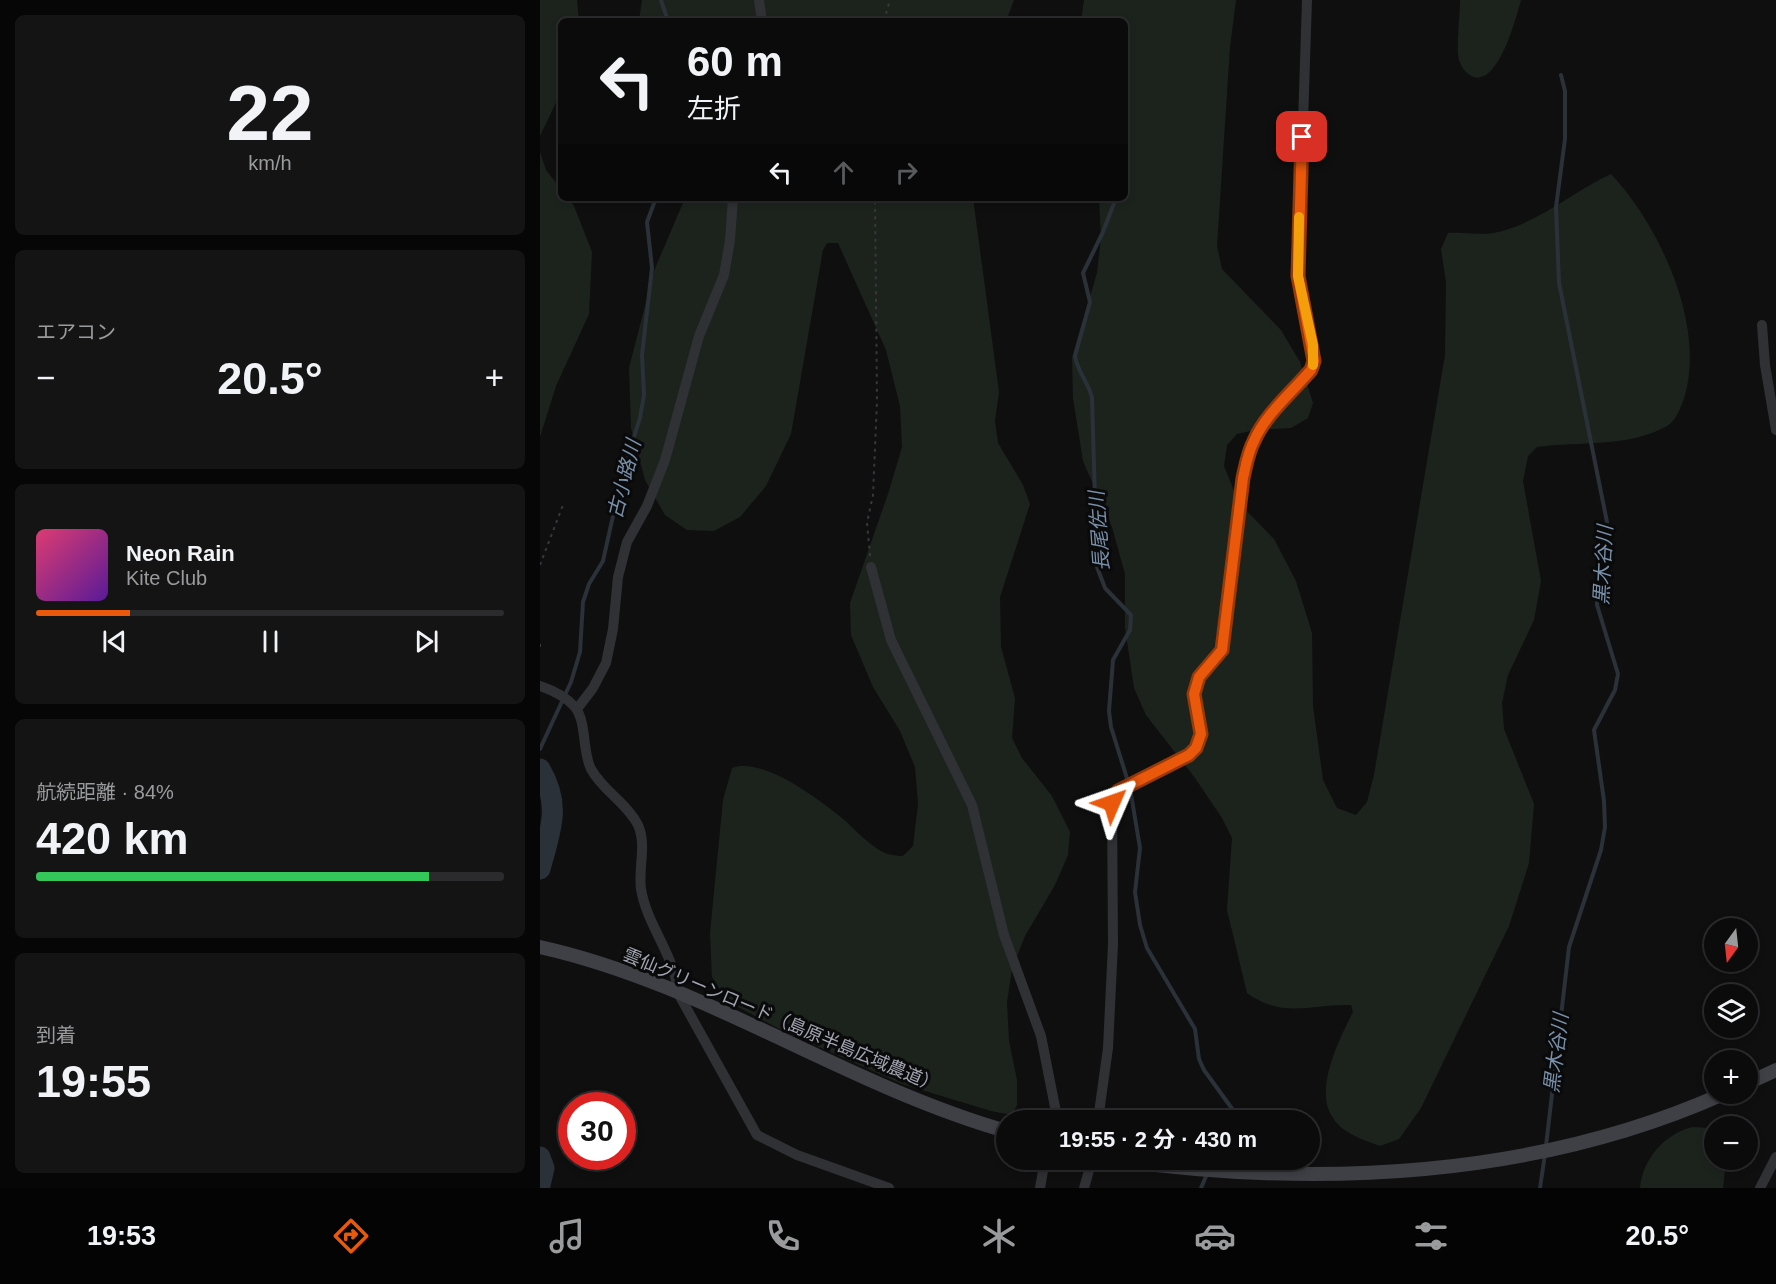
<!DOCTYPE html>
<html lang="ja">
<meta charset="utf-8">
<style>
body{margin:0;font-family:Helvetica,"Noto Sans JP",sans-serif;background:#141415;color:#f1f3f6;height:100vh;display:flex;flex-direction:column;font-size:22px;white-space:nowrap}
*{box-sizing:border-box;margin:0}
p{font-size:20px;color:#9a9b9d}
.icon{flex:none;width:33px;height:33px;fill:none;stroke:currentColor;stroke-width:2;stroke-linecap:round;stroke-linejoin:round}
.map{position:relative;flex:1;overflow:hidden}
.side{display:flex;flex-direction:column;gap:15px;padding:15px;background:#060607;width:540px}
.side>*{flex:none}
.hud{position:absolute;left:18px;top:18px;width:570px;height:183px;border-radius:9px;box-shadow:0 3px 9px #0003,0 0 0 2px #2b2b2d;background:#0b0b0c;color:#f1f3f6;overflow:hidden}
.needle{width:39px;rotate:195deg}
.tools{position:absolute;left:1164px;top:918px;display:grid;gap:12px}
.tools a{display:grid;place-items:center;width:54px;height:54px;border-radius:50%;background:#0b0b0c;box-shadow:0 3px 9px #0003,0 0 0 2px #2b2b2d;font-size:30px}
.speed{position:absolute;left:18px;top:1092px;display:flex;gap:12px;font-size:30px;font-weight:700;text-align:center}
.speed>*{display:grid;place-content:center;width:78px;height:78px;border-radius:50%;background:#0b0b0c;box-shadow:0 3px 9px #0003,0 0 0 2px #2b2b2d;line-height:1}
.speed .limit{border:9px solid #d22;background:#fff;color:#111}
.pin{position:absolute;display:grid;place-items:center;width:51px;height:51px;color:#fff;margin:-26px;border-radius:12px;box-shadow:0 3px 9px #0006}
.me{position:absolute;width:66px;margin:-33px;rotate:47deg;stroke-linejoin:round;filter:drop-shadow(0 0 4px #0008)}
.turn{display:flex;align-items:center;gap:21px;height:126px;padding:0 30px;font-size:27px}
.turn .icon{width:78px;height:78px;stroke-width:2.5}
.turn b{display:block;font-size:42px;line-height:51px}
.lanes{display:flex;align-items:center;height:57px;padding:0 30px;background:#0003;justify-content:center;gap:30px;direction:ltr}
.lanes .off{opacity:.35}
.big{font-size:45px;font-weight:700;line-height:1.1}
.side .card{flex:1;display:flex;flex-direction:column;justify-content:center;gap:9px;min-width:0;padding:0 21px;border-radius:9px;background:#141415}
.side .dial{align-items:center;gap:0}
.dial b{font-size:78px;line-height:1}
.song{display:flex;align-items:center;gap:18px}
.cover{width:72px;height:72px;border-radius:9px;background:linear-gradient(135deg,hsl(340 70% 55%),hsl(270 70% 35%))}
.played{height:6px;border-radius:3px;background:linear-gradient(90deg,#ea580c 20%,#2b2b2d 20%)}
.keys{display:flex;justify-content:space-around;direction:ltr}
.heat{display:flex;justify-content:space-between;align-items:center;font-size:33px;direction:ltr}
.charge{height:9px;border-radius:4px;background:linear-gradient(90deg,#34c759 84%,#2b2b2d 0)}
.trip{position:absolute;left:456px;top:1110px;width:324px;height:60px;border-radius:30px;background:#0b0b0c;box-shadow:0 3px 9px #0003,0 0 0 2px #2b2b2d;font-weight:700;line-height:60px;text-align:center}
.tabs{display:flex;height:96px;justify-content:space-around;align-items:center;background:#040405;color:#9a9b9d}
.tabs .icon{width:42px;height:42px}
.tabs .current{color:#ea580c}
.tabs b{font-size:27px;color:#f1f3f6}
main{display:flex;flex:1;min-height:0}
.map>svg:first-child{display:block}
.green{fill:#1c231d}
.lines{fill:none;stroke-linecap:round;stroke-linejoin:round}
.stream{stroke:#2a3138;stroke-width:4}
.river{stroke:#2a3138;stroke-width:21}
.path{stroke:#37383c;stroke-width:2;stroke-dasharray:3 4.5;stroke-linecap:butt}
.street{stroke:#303135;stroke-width:10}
.secondary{stroke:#3f4045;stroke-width:14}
.route-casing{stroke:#983908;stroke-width:15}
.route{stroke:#ea580c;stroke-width:10}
.slow{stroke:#f59e0b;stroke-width:10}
.labels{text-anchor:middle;stroke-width:6;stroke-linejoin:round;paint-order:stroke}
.street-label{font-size:18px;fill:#a1a5b1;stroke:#0a0a0b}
.water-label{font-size:20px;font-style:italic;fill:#7990ab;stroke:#0a0a0b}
</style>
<main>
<section class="side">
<div class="card dial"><b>22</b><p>km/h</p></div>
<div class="card"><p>エアコン</p>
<div class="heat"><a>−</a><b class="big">20.5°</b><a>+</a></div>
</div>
<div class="card">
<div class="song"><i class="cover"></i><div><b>Neon Rain</b><p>Kite Club</p></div></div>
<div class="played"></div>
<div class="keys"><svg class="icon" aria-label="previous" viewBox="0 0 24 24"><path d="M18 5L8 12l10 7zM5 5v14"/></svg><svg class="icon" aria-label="pause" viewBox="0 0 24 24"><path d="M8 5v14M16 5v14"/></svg><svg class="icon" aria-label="next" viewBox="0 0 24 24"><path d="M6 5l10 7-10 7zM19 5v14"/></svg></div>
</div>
<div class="card"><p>航続距離 · 84%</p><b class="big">420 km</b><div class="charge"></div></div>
<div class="card"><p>到着</p><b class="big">19:55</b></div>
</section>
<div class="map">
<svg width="1236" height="1188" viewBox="0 0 1236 1188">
<rect width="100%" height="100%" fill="#0f0f10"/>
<g class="green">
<polygon points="0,0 37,0 39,21 21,21 21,92 0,136"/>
<polygon points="102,0 474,0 466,21 99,21"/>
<path d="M544,0H696L690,47L677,246L682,269L741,330L760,362L773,403L768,418L751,428L715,430L697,434L687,445L684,466L699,503L734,539L756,581L772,633L773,706L783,780L797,808L816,815L827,802L834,775L905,355L906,282L901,249L908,233C920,232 933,234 945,234C991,230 1031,192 1071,174C1120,226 1165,324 1145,395C1142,405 1136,421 1127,426C1088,448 1040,441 997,447L988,456L983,481L1001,581L994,620L968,675L962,703L964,729L994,804L989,863L969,926L881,1108L859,1139L840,1146C824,1140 803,1134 793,1118C773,1090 800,1038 813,1012L811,1005C771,1004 742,1019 707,993L687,910L692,838L682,818L655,778L606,715L594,688L585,628V574L572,527L543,461L533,398L532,357L557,273L561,238L559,198H585V21H541Z"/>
<path d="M920,0H981C976,18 959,84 934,77C927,75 921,67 919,60C916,49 920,14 920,0Z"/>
<polygon points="0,152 6,170 21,189 21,198 28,198 34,206 52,252 49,314 16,386 0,437"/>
<path d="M145,198H433L459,392L455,421L458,443L483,485L490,504L460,597L461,647L475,698L472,738L482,758L512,796L530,832L528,855L515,885L485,936L472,969L467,1002L469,1041L477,1080V1105L472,1115L451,1111L362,1084L243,1031L187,1001L172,977L170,933L183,800L192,768C222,756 278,799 302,818C316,830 328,845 345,853C350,855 358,856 363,856L373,846L378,804L375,767L360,731L333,687L311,635L310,603L349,491L362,447L360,406L346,350L298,243H287L283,250L251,434L226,486L200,517L174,531L147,530L125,515L105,480L91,428L89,368L114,271Z"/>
<path d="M1153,1127L1169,1128L1174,1132V1160H1186L1183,1188H1100C1102,1160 1125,1133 1153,1127Z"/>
</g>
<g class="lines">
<g class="stream">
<polyline points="121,0 128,21"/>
<path d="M576,198L563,232L543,273L550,302L535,356C537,371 549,383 552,398L557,567L565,588L591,615L590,630L573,660L569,711L571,727L590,788L600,848L595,892L600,925L607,948L655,1029L659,1059L664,1070L693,1110L691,1120"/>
<polyline points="0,749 31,682 40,652 43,602 49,584 63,561 83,471 100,418 104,395 102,355 112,268 107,222 116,198"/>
<polyline points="1006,1146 1029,947 1061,850 1065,827 1064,801 1054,730 1075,690 1078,674 1057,605 1057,584 1067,522 1019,283 1016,207 1025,139 1025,91 1021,75"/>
<polyline points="661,1188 667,1174"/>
<polyline points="1000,1188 1005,1154"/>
</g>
<g class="river">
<path d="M0,769C22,806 10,831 0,869"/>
<polyline points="0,1157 4,1168 0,1185"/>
</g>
<g class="path">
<polyline points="344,21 350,0"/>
<polyline points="330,556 327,523 333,495 337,401 335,198"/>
<polyline points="0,565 23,505"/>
<polyline points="0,644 0,650"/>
</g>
<g class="street">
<polyline points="219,0 222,21"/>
<polyline points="1222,325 1225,365 1236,430"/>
<polyline points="331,567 351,640 432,805 464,935 501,1036 516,1112 514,1120"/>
<path d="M0,686C12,690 26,697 35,707C47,723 42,751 51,769C63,791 87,803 98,825C107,845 98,868 101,889C107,926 135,955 138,993L217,1135L257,1155L349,1188"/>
<polyline points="37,709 53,688 66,663 73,629 78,577 87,542 107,506 125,460 159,336 184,275 190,240 193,198"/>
<path d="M558,1120L568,1048L573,944L572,803L578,791L649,755L656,748L661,734L654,694L659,677L682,650L703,478C706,465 708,452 714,441C725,415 752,392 771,370L774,361L758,276L767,0"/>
<polyline points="500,1188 505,1160"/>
<polyline points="544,1188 552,1160"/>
<polyline points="1220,1188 1236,1157"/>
</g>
<g class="secondary">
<path d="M0,947C163,983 305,1085 466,1131"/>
<polyline points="1208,1083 1236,1070"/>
<path d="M576,1160C779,1188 994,1178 1183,1094"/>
</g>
</g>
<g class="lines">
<g class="route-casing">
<path id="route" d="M572,803L578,791L649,755L656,748L661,734L654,694L659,677L682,650L703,478C706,465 708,452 714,441C725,415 752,392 771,370L774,361L758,276L762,137"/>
</g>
<use href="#route" class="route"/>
<polyline class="slow" points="759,217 758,276 773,345 773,365"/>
</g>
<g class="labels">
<g class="street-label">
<text transform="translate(241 1020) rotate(23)" y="6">雲仙グリーンロード（島原半島広域農道）</text>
</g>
<g class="water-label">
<text transform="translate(84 479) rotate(-76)" y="7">古小路川</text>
<text transform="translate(559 531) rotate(-94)" y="7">長尾佐川</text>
<text transform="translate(1063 565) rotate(-87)" y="7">黒木谷川</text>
<text transform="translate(1016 1053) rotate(-83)" y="7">黒木谷川</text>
</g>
</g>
</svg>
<div class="tools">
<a><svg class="needle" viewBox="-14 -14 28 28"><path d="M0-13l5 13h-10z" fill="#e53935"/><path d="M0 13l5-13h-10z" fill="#9a9b9d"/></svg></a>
<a><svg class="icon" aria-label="layers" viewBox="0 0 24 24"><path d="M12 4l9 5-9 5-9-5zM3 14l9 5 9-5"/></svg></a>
<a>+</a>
<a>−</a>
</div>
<div class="speed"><div class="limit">30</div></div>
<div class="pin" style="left:762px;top:137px;background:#d93025"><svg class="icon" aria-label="arrive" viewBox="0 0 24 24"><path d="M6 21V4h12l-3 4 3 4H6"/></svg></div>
<svg class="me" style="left:572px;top:803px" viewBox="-20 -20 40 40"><path d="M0-17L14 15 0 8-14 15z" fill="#ea580c" stroke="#fff" stroke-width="4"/></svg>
<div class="trip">19:55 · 2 分 · 430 m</div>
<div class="hud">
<div class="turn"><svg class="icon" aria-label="left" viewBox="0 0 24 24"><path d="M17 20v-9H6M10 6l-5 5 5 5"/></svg><div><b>60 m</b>左折</div></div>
<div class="lanes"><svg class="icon" aria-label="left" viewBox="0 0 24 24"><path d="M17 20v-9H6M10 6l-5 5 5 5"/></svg><svg class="icon off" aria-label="ahead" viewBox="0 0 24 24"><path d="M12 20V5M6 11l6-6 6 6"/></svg><svg class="icon off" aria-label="right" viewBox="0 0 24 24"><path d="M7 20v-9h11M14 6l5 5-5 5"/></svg></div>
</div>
</div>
</main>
<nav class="tabs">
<b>19:53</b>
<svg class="icon current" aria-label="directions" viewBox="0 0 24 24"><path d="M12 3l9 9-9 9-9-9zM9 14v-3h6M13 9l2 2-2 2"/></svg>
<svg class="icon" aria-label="music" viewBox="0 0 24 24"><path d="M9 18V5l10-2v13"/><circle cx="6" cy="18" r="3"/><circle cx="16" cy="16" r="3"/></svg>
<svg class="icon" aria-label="phone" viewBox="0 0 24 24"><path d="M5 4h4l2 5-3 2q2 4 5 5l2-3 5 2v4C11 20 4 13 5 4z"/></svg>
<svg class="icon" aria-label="climate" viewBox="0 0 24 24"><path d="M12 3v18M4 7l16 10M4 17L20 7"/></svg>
<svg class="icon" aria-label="car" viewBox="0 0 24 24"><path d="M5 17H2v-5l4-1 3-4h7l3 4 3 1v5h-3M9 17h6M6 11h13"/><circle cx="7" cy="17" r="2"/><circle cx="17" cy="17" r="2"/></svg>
<svg class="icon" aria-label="filters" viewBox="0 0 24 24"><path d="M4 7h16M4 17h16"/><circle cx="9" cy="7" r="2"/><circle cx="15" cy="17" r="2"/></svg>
<b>20.5°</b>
</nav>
